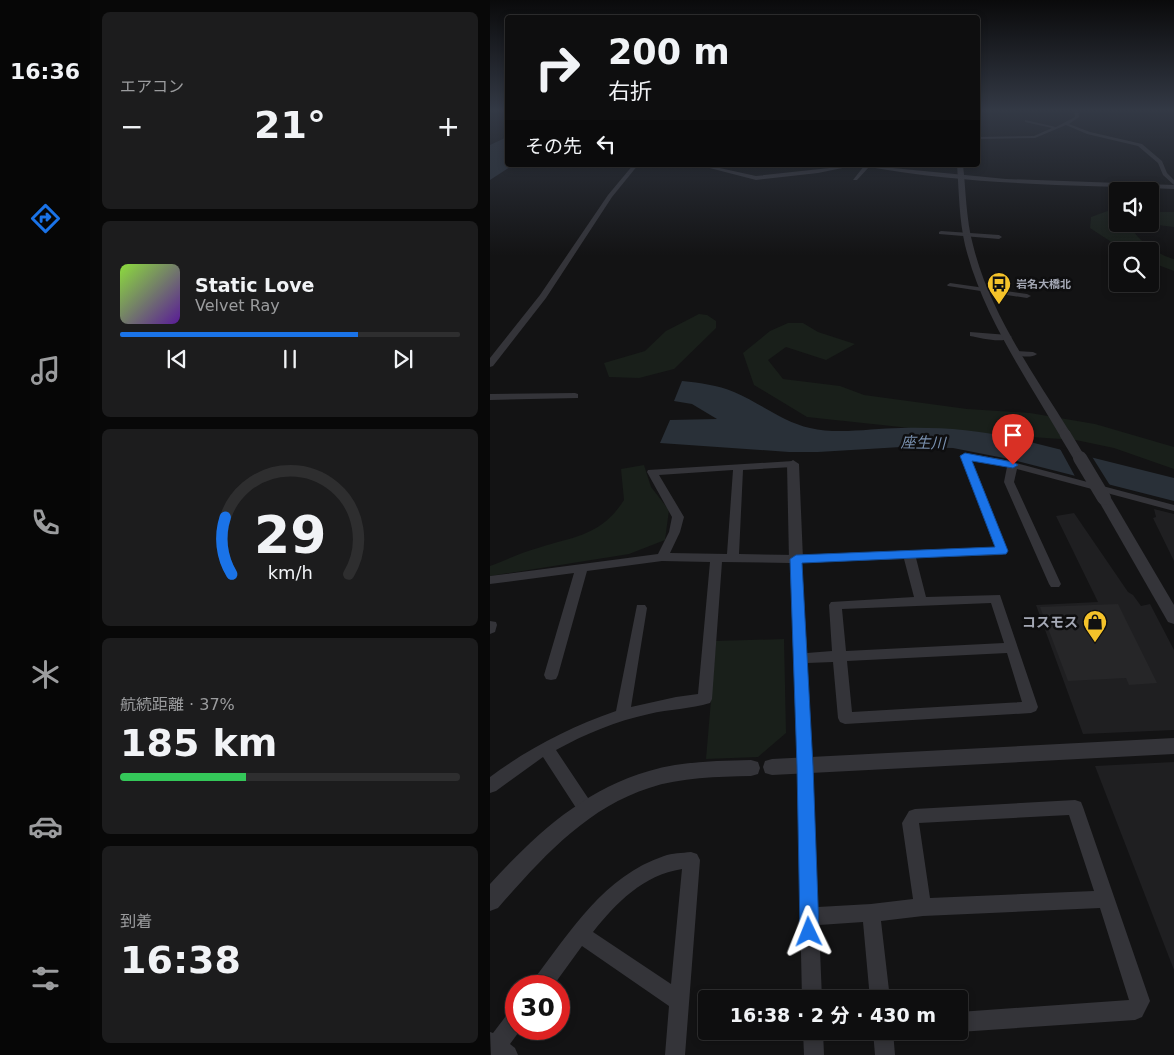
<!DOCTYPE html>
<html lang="ja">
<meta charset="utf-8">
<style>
body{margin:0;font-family:"DejaVu Sans","Noto Sans JP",sans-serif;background:#1c1c1d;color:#f1f3f6;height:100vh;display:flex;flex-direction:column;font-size:19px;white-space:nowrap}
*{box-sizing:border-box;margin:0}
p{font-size:16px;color:#9b9c9e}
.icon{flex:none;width:28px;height:28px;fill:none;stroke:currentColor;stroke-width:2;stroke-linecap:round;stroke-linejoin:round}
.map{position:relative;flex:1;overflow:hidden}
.sheet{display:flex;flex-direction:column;gap:12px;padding:12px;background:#080808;width:400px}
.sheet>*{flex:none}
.banner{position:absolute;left:15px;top:15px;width:475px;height:152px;border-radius:5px;box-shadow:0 2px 8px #0003,0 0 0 1px #2e2e2f;background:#0e0e0f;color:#f1f3f6;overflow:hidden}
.fabs{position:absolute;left:619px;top:182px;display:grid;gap:10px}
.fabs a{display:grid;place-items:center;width:50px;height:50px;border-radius:5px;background:#0e0e0f;box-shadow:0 2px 8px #0003,0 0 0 1px #2e2e2f;font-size:25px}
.speed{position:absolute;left:15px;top:975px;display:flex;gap:10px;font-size:25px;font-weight:700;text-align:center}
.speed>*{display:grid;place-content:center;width:65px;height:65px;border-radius:50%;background:#0e0e0f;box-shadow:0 2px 8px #0003,0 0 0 1px #2e2e2f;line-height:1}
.speed .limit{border:8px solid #d22;background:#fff;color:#111}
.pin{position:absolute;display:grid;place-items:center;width:42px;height:42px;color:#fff;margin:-51px -21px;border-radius:50% 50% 50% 0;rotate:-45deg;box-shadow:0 0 5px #0007}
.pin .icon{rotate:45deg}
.me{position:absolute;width:55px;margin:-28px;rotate:358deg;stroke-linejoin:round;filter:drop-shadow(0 0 4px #0008)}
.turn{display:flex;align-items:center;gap:18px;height:105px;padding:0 20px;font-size:22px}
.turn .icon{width:65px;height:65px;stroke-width:2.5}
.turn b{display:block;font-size:35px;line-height:42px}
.then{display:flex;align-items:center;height:48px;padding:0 20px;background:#0003;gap:10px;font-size:19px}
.big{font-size:38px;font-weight:700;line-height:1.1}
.sheet .tile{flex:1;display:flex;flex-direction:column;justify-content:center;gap:8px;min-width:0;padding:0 18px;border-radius:8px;background:#1c1c1d}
.sheet .dial{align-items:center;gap:0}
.dial svg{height:130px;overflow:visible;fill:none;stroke:#2e2e2f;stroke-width:7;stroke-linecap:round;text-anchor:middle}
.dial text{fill:#f1f3f6;stroke:none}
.song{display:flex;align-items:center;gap:15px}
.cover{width:60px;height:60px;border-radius:8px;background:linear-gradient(135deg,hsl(90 70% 55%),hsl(270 70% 35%))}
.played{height:5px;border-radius:2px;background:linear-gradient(90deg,#1a73e8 70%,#2e2e2f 70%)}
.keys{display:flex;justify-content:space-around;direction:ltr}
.heat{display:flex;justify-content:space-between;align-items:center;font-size:28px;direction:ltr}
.charge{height:8px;border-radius:4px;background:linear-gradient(90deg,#34c759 37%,#2e2e2f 0)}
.trip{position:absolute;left:208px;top:990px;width:270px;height:50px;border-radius:5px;background:#0e0e0f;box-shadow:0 2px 8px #0003,0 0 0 1px #2e2e2f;font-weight:700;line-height:50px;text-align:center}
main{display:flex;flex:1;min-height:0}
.menu{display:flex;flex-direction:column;width:90px;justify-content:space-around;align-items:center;background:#060606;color:#9b9c9e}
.menu .icon{width:35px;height:35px}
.menu .selected{color:#1a73e8}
.menu b{font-size:22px;color:#f1f3f6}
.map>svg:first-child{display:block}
.built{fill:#1f1f21}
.green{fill:#191f1a}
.water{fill:#293038}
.pier{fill:#131314}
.building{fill:#262628}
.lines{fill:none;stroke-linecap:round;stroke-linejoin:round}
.minor{fill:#343439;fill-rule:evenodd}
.tertiary{fill:#343439;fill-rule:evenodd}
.tertiary-bridge-far1{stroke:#343439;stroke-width:11}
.tertiary-bridge{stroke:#343439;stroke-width:14}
.route{fill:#1a73e8;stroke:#114b97}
.labels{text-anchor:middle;stroke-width:5;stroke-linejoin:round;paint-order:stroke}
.far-poi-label{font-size:11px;font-weight:bold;fill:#a4a8b5;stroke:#0e0e0f;text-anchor:start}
.poi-label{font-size:14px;font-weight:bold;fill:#a4a8b5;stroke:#0e0e0f;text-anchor:end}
.water-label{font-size:15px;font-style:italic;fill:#7a92b1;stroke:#0e0e0f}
</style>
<main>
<nav class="menu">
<b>16:36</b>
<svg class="icon selected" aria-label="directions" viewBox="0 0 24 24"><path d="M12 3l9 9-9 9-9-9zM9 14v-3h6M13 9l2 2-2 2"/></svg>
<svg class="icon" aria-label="music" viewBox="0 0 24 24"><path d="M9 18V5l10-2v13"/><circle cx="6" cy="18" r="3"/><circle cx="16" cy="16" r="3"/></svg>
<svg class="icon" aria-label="phone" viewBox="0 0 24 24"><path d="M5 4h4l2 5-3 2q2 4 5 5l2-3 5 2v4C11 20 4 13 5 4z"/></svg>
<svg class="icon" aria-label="climate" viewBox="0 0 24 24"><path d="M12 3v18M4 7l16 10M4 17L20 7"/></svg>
<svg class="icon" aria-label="car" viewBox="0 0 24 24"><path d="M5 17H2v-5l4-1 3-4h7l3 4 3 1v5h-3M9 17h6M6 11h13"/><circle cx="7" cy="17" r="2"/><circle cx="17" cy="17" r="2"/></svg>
<svg class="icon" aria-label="filters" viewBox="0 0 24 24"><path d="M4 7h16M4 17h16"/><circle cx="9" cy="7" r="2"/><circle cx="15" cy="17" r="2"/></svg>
</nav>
<section class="sheet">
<div class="tile"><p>エアコン</p>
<div class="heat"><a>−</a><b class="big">21°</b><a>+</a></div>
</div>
<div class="tile">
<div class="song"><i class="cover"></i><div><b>Static Love</b><p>Velvet Ray</p></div></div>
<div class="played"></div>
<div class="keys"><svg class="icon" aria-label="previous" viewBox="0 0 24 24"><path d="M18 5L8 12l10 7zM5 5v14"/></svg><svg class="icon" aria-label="pause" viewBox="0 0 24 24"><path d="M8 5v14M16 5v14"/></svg><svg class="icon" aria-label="next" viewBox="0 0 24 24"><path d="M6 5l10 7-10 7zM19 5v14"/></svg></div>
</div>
<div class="tile dial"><svg viewBox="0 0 100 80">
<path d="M14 69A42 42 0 1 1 86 69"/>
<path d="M14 69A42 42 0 0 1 10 34" stroke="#1a73e8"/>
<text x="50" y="56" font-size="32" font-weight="700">29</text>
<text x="50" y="72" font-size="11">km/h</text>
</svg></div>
<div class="tile"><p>航続距離 · 37%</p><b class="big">185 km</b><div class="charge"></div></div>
<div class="tile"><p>到着</p><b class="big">16:38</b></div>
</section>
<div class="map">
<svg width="684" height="1055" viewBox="0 0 684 1055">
<rect width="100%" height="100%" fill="#131314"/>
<g class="built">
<polygon points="664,509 684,514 684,561 663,518 666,517"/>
<polygon points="584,513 638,592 643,595 651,606 660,604 684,650 684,730 593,734 546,605 608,602 566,516"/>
<polygon points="684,762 684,970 605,766"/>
</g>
<g class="green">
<path d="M623,209L627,210L628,224H645L641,226C646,240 670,256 684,259V271L660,262V251H635L600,228L601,217Z"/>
<polygon points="660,212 684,212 684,227 660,224"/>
<polygon points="209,314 217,315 226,321 226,328 184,369 149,378 119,377 114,363 155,351 176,331"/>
<polygon points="298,323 313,323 328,332 365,344 336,360 296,347 278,360 293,379 350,386 374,395 477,409 540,413 605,424 684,447 684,469 624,448 586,440 448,431 317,417 264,385 253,353 280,331"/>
<path d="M154,465L161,487L179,510L175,540L139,554L0,576V566C16,560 32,552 48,548C85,536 111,536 134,500L131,469Z"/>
<polygon points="294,639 296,733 268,757 216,759 226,641"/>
</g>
<g class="water">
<polygon points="17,137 18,165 23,165 0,180 0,145"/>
<path d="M192,381C211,383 227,385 244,392C270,403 293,422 320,428C349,435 382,428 411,428C450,427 487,430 524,438L684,478V501L519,459L463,448L411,447L328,452H299L170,443L180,420L227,419L202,404L184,401Z"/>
</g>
<polygon class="pier" points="569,447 601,455 621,487 587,480"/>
<polygon class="building" points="628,604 667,683 639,685 636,678 578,681 550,607"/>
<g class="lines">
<g class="minor">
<polygon points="584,109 588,109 589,117 579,124 600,132 652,144 672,161 677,173 684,180 684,185 673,175 668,163 648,146 597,134 576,125 545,138 488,139 488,137 544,136 562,128 535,122 535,120 566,127 585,117"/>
<polygon points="143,165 148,165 122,197 56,298 3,366 0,367 0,358 50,295 118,195"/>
<polygon points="208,165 216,165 266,176 367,165 328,173 266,180"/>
<path d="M372,165L516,179L684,185V189C582,185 479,185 379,167L367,180H363L374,166Z"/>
<polygon points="451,231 509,235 512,237 509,239 449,234 449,232"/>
<polygon points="460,283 537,294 541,296 537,298 458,286 457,285"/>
<path d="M480,332L518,335L522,337C512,344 492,338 480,336Z"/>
<path d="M525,351L543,352L547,354C542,358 529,357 524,353Z"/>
<polygon points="85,393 88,394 88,398 0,400 0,394"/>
<path d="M475,453L511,459L684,505V511L527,469L524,482L571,584L569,587H561L559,584L514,482L517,467L482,460L518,551L512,555L426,558L436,597L510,595L548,707L546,711L541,713L355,724L350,722L348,718L343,662L317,663L328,907L381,904L423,899L412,823L419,811L425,809L585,800L591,802L593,807L660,1001L652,1017L645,1020L469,1032L467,1031H469V1012L639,1000L610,908L433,916L391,921L400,999H380L373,922L329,925L332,999H312L307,766L300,563L232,562L222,699L220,703C201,709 179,709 159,714C126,721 95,734 66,750L102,804L104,809L102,814L96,816L90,814L53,757L6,791L0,793V777C39,748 80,727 126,711L147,605H155L157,608L141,707L186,697L208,694L220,562L172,561L97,571L68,675L66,679L61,680L56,679L54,675L84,573L0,584V576L168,554L179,532L182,517L157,472L158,470L303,461L308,464L303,467L253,470L249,554L306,555L505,547L470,456ZM243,470L237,554L180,553L190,532L194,517L169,475ZM414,559L424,597L341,602L339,605L342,651L317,653L312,563ZM501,603L514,643L356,651L352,609ZM517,653L532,702L362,712L357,661ZM579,815L604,891L440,898L429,823Z"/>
<polygon points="0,621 6,622 7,625 5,632 0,634"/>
<path d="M201,852L207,854L210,860L195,1055H175L179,1006L92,946L63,986H41L44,979C81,931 114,876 174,856C182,853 192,853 201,852ZM192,869L181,984L103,932C126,903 153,875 192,869Z"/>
<polygon points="26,1009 26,1029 31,1029 20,1044 25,1048 28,1055 1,1055 0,1032 3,1033 19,1012"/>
<polygon points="313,1031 333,1031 334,1055 314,1055"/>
<polygon points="383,1031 403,1031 405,1055 385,1055"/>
</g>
<g class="tertiary">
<path d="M467,165H473C476,191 476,219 483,245C500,314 544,374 581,434L579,436L575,438L569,434C534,374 492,314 475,245C469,219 469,192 467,165Z"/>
<polygon points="303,460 309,464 313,559 311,562 301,562 299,559 297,464"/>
<polygon points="614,494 621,498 684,605 684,624 678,622 607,498"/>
<polygon points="684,738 684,754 282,775 275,773 273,767 275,761 282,759"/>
<path d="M261,760L268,762L270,768L268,774L261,776C227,777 191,777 159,788C96,808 50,860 8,908L0,911V884C45,835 93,790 159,771C192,761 227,761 261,760Z"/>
</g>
<polyline class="tertiary-bridge-far1" points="575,434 590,459"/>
<polyline class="tertiary-bridge" points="590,458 614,498"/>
</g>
<linearGradient id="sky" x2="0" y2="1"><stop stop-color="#0a0a0b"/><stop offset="0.43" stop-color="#333945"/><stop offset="1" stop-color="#333945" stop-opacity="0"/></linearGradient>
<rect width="684" height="256" fill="url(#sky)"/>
<polygon class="route" points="475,453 523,462 528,465 523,468 482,461 518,551 516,554 312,563 323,766 329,932 326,939 319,942 313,939 310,932 307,766 300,559 306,555 505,547 470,456"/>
<defs>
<g id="bus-pin" transform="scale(1.25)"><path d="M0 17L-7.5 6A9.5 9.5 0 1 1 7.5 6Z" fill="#f5c32a" stroke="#0e0e0f"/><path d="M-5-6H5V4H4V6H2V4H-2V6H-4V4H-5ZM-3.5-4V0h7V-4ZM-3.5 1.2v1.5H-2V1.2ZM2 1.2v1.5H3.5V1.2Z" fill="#111"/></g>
<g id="shop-pin" transform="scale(1.25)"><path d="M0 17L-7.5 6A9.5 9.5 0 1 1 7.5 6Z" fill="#f5c32a" stroke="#0e0e0f"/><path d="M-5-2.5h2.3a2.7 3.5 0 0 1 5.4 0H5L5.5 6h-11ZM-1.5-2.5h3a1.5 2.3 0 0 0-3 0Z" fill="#111"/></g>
</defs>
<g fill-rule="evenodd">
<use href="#bus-pin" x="509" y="284"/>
<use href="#shop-pin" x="605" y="622"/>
</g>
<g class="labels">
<g class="far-poi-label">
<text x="526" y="288">岩名大橋北</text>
</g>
<g class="poi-label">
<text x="588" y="627">コスモス</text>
</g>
<g class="water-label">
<text transform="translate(433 443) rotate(1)" y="5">座生川</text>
</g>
</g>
</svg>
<div class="fabs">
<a><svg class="icon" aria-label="sound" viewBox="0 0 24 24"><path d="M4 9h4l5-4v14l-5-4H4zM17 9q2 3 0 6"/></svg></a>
<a><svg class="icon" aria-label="search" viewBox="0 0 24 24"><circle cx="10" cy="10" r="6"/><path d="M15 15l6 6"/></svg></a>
</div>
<div class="speed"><div class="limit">30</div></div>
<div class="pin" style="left:523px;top:465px;background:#d93025"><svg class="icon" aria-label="arrive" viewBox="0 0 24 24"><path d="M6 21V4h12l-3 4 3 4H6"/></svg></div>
<svg class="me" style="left:319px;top:932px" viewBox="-20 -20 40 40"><path d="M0-17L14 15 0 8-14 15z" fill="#1a73e8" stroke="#fff" stroke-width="4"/></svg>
<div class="trip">16:38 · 2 分 · 430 m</div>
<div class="banner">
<div class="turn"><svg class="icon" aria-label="right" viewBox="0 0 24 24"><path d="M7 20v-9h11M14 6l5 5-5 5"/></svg><div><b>200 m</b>右折</div></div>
<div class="then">その先<svg class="icon" aria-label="left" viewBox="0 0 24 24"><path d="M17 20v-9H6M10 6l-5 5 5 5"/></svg></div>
</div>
</div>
</main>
